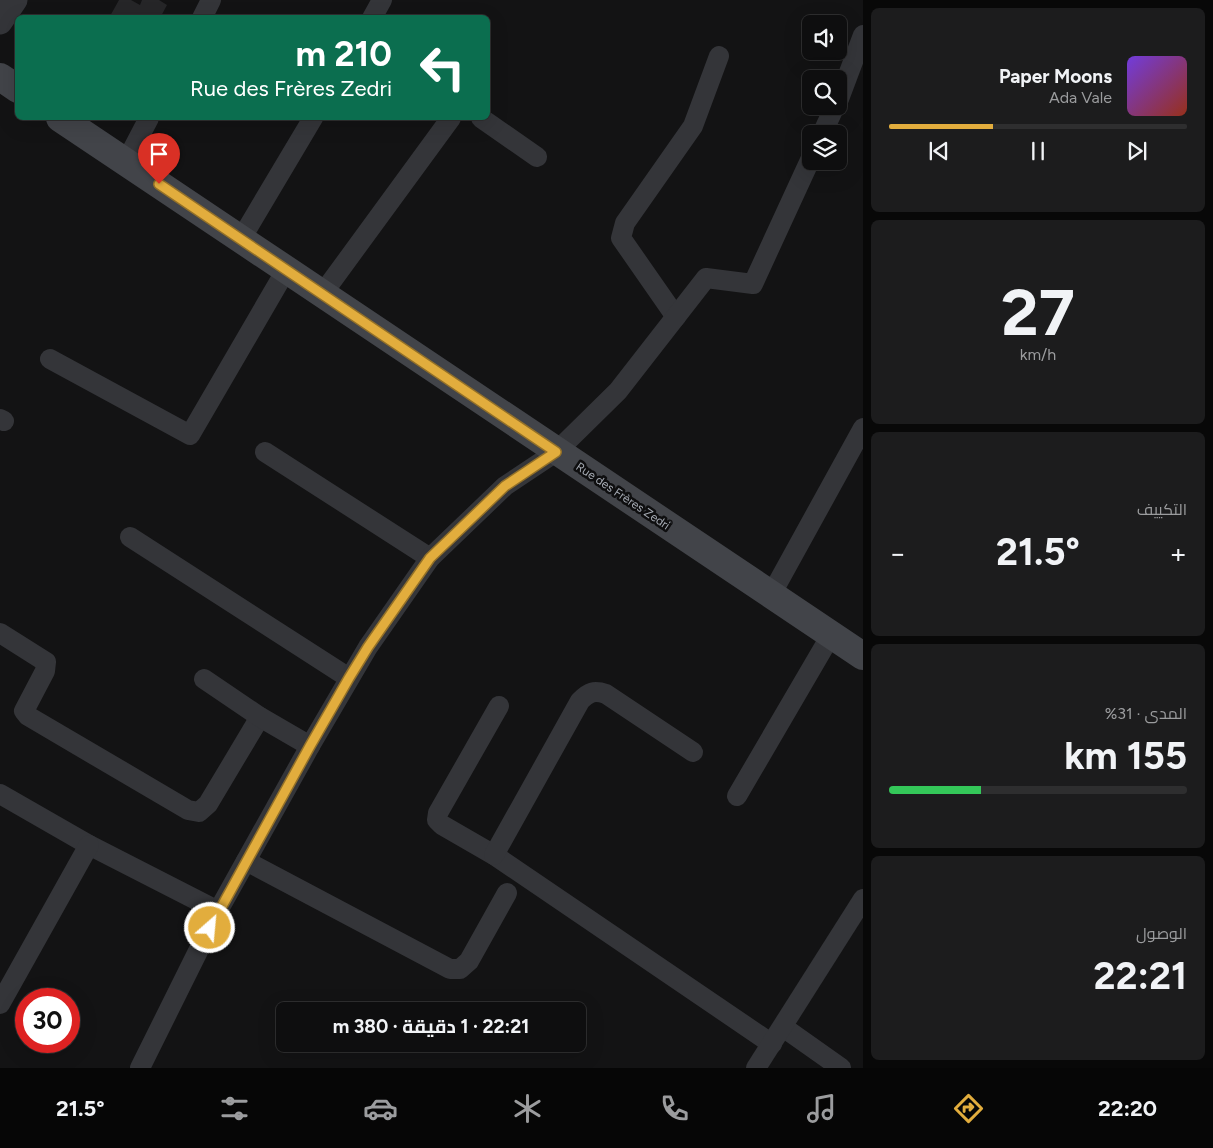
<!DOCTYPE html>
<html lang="ar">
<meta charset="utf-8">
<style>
body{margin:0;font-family:Figtree,Cairo,sans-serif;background:#1c1c1d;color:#f1f3f6;direction:rtl;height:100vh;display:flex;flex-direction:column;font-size:19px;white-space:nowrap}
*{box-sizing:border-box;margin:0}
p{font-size:16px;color:#9b9c9e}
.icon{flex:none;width:28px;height:28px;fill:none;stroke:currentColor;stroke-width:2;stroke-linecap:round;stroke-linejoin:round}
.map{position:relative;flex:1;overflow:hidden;direction:ltr}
.sheet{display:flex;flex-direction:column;gap:8px;padding:8px;background:#080808;width:350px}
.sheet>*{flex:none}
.banner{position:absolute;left:15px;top:15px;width:475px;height:105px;border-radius:8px;box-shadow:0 5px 20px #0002,0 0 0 1px #2e2e2f;direction:rtl;background:#0b6e4f;color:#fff;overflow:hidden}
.controls{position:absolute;left:802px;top:15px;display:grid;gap:10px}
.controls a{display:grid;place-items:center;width:45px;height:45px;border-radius:8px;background:#0e0e0f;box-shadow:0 5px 20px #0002,0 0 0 1px #2e2e2f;font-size:25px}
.speed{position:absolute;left:15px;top:988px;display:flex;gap:10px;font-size:25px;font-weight:700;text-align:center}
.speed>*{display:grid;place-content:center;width:65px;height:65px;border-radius:50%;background:#0e0e0f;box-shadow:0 5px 20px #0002,0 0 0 1px #2e2e2f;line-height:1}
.speed .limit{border:8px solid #d22;background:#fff;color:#111}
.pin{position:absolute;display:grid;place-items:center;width:42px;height:42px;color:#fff;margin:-51px -21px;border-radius:50% 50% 50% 0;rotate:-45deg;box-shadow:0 0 5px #0007}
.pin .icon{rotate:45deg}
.me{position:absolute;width:55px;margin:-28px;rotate:27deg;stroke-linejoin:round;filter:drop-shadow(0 0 4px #0008)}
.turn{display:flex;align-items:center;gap:18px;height:105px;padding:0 15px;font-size:22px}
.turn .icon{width:65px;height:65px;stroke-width:2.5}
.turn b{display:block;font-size:35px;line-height:42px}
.big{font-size:38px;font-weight:700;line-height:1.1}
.sheet .widget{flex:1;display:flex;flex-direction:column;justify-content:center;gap:8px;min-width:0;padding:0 18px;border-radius:8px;background:#1c1c1d}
.sheet .dial{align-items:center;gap:0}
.dial b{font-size:65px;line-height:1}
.song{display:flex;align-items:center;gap:15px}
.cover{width:60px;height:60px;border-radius:8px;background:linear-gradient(135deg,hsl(260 70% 55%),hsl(10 70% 35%))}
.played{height:5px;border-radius:2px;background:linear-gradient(90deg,#e2ad3d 35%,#2e2e2f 35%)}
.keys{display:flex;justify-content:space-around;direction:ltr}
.heat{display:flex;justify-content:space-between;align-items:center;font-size:28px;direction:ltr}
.charge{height:8px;border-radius:4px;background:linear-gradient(90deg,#34c759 31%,#2e2e2f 0)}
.trip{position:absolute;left:276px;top:1002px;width:310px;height:50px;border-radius:8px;background:#0e0e0f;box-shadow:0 5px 20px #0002,0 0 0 1px #2e2e2f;font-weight:700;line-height:50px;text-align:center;direction:rtl}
.dock{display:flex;height:80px;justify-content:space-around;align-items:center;background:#060606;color:#9b9c9e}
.dock .icon{width:35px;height:35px}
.dock .current{color:#e2ad3d}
.dock b{font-size:22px;color:#f1f3f6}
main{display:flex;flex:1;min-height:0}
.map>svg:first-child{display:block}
.building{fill:#262628}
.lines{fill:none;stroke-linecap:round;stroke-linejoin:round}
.minor{stroke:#343539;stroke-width:20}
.tertiary{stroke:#343539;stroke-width:25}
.secondary{stroke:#424449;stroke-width:28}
.route-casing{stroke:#937028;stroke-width:12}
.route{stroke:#e2ad3d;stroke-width:9}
.labels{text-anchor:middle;stroke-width:5;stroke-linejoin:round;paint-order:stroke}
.street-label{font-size:12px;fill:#a5aab3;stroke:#0e0e0f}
</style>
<main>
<section class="sheet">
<div class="widget">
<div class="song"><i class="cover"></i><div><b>Paper Moons</b><p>Ada Vale</p></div></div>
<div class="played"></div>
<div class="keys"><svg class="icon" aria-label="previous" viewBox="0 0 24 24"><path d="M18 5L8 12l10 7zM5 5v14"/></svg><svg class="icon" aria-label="pause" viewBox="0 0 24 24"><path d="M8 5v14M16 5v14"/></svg><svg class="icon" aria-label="next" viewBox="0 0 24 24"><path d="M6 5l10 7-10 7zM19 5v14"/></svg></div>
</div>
<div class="widget dial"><b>27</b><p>km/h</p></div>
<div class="widget"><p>التكييف</p>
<div class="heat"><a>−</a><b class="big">21.5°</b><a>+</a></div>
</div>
<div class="widget"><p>المدى · 31%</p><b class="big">155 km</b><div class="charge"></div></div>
<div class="widget"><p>الوصول</p><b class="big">22:21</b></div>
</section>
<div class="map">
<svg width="863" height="1068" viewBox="0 0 863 1068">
<rect width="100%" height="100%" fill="#131314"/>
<polygon class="building" points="119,0 131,0 140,5 142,0 159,0 167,5 160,18 109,18"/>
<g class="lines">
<g class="minor">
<polyline points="202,18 211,0"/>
<polyline points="372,18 382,0"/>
<polyline points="839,99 863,35"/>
<polyline points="481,118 537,157"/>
<polyline points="822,134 835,106"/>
<polyline points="126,162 149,118"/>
<polyline points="241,239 313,118"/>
<polyline points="323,293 451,118"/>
<polyline points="676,317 621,238 625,223 693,126 719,56"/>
<polyline points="50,359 190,435 286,270"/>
<polyline points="0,419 4,421"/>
<polyline points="265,452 430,558"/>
<polyline points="130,537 349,678"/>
<polyline points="771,595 863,428"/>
<polyline points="0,633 46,662 45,671 24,711 28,716 188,810 199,812 208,804 260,717"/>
<polyline points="204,679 260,717 310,746"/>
<polyline points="499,706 438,813 437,820 442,825 494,855 772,1044"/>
<polyline points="0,794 89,845 218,911"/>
<polyline points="737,796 831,635"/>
<path d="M494,855L580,701C589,692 594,690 606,694L693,752"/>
<polyline points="246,861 450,969 460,969 469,961 507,893"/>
<polyline points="0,1004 89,845"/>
<polyline points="783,1027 841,1068"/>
<polyline points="140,1068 218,911 310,746 368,647 430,558 505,486 556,452 618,391 706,278 753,284 811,158"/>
<polyline points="756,1068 863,899"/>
</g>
<polyline class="tertiary" points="0,22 15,0"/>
<g class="secondary">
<polyline points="0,77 18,89"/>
<polyline points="60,118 863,656"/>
</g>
</g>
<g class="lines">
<g class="route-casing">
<polyline id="route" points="159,184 556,452 505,486 430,558 368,647 349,678 310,746 210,928"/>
</g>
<use href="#route" class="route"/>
</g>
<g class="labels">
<g class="street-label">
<text transform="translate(623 496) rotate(34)" y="4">Rue des Frères Zedri</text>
</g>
</g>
</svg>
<div class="controls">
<a><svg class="icon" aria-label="sound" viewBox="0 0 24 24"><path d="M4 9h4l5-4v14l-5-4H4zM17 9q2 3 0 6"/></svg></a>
<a><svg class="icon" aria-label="search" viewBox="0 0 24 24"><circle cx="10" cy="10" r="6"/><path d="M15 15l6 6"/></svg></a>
<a><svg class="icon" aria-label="layers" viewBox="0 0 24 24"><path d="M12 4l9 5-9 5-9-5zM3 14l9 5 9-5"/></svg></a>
</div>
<div class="speed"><div class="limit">30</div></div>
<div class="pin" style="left:159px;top:184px;background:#d93025"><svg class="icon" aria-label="arrive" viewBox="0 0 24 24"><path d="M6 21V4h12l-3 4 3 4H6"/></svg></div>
<svg class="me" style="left:210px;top:928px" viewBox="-20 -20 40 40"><circle r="17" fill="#e2ad3d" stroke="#fff" stroke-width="3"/><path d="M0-11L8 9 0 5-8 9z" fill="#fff"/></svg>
<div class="trip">22:21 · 1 دقيقة · 380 m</div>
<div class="banner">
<div class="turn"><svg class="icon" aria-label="left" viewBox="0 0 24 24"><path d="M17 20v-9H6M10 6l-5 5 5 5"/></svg><div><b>210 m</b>Rue des Frères Zedri</div></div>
</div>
</div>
</main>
<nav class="dock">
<b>22:20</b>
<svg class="icon current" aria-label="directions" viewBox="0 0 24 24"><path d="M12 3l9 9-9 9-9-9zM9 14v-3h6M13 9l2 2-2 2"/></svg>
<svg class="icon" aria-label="music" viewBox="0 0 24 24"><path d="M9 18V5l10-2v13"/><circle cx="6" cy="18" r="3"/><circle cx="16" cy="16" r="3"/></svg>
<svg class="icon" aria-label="phone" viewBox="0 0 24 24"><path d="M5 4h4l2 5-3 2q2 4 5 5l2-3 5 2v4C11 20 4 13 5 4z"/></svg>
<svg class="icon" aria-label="climate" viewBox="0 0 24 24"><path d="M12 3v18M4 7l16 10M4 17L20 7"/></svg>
<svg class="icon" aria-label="car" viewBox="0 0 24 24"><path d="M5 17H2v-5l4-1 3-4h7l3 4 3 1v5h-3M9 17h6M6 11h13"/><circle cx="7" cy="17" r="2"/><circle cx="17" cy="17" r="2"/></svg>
<svg class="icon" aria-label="filters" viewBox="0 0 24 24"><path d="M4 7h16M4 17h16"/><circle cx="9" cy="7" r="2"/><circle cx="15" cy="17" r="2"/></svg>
<b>21.5°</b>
</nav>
